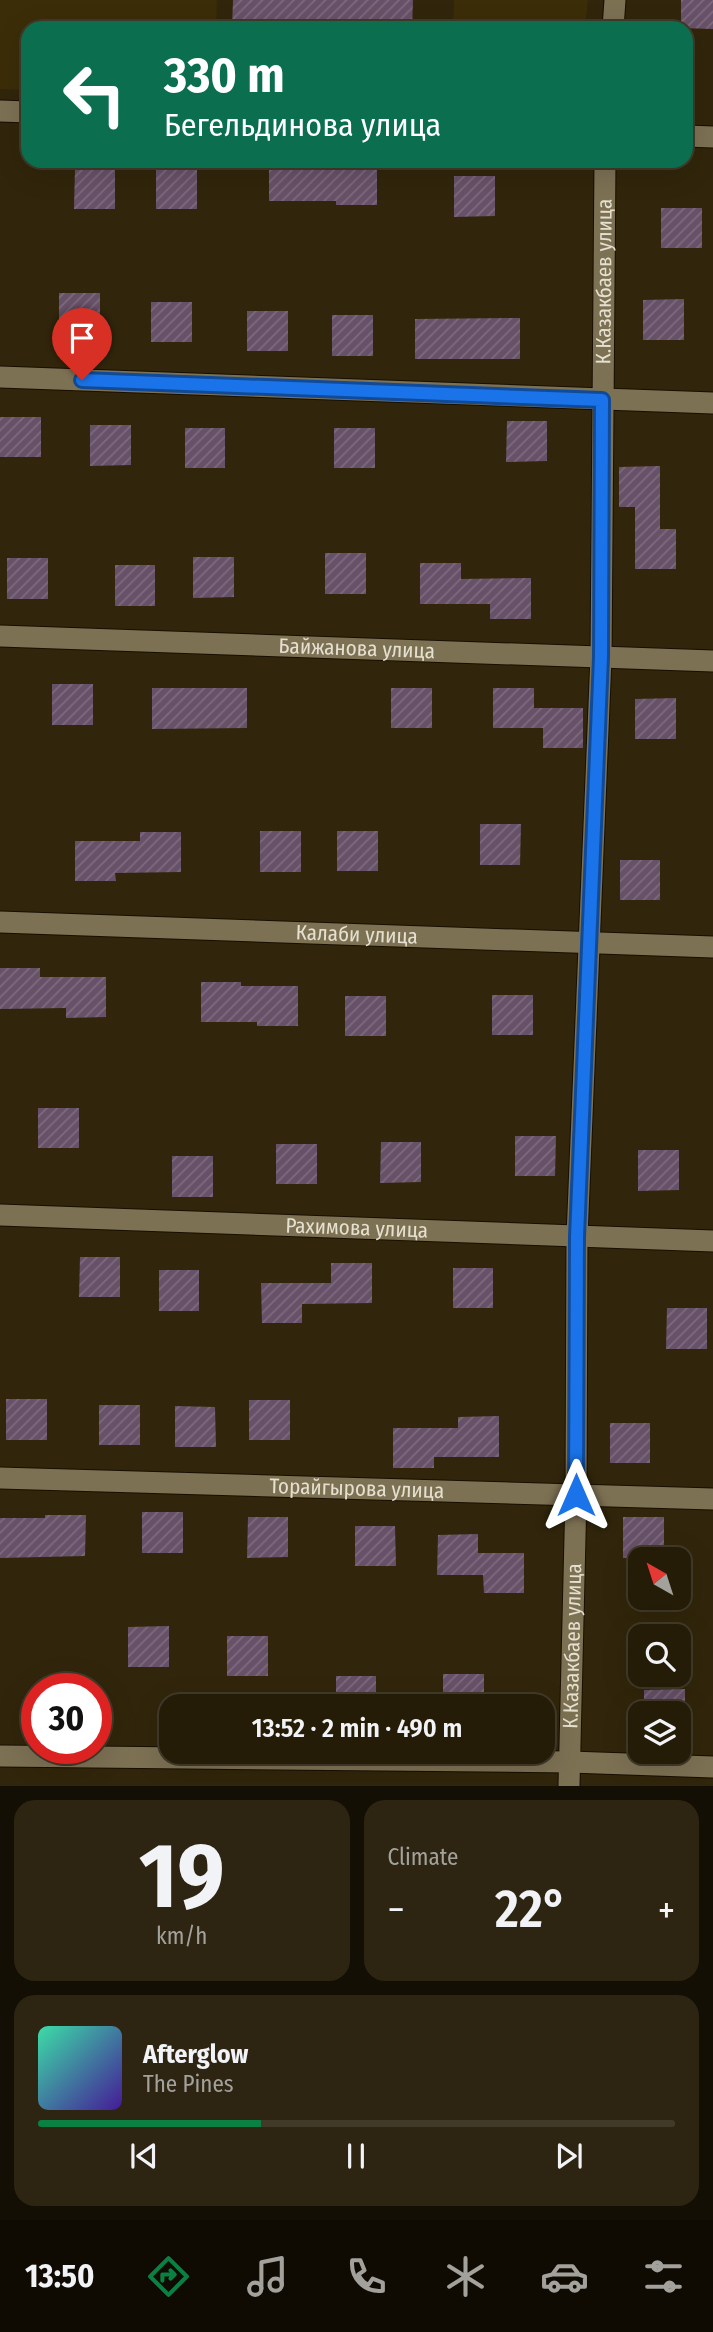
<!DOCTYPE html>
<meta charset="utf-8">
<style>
body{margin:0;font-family:"Fira Sans Condensed",sans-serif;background:#2d2512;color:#f1f3f6;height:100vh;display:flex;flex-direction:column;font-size:26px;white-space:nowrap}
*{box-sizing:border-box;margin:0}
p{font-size:23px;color:#a3a19c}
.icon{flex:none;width:38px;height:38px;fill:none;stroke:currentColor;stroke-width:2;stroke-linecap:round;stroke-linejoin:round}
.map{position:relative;height:1786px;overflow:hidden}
.panel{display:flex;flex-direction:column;gap:14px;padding:14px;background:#140f04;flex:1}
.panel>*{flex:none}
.hud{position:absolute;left:21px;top:21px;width:672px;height:147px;border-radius:21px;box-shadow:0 7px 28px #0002,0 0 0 2px #423a29;background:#0b6e4f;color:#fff;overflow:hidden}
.needle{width:46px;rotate:321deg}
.fabs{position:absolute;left:628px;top:1547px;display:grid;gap:14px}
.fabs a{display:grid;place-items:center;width:63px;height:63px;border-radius:14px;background:#251c08;box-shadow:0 7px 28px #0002,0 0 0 2px #423a29;font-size:35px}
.speed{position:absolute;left:21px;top:1673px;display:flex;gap:14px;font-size:35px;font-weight:700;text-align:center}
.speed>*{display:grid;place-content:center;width:91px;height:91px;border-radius:50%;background:#251c08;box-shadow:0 7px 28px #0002,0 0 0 2px #423a29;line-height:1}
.speed .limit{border:10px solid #d22;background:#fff;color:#111}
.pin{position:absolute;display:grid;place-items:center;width:60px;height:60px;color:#fff;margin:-72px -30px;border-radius:50% 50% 50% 0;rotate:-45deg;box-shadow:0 0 7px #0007}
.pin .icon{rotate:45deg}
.me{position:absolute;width:77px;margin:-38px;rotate:0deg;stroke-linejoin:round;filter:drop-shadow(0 0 5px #0008)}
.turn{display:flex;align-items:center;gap:24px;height:147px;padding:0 28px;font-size:32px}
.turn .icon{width:91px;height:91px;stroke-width:2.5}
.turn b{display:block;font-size:49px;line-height:60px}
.big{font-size:52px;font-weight:600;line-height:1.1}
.panel .tile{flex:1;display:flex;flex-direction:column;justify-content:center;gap:10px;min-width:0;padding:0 24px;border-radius:21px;background:#2d2512}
.panel .dial{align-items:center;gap:0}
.dial b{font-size:91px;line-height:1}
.song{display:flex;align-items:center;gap:21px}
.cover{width:84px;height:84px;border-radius:10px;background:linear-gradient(135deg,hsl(160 70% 55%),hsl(260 70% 35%))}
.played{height:7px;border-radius:4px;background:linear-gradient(90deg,#0b8043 35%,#423a29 35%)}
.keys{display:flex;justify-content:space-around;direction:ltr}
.heat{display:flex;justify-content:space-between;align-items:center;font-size:38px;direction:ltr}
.panel .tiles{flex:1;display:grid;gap:14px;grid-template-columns:1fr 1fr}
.tile:last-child{grid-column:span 2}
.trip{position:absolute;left:159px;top:1694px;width:396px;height:70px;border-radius:21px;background:#251c08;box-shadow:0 7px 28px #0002,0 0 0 2px #423a29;font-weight:600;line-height:70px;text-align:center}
.tabs{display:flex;height:112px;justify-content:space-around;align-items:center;background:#0f0b03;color:#a3a19c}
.tabs .icon{width:49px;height:49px}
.tabs .active{color:#0b8043}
.tabs b{font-size:32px;color:#f1f3f6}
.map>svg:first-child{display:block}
.built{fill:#3b2d08}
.building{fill:url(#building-hatch)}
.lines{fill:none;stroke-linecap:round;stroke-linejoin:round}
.minor-casing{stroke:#190f00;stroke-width:23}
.minor{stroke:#7d7154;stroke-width:21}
.route-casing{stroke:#114b97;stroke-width:18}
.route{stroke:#1a73e8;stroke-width:12}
.labels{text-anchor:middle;stroke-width:7;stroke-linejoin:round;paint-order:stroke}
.street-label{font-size:21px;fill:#e6e0d0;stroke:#271d02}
</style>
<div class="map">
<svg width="713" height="1786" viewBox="0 0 713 1786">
<defs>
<pattern id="building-hatch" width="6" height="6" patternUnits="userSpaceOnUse" patternTransform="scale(1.75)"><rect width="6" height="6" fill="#675168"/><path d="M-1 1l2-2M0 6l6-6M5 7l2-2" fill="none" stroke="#7d6a7d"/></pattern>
</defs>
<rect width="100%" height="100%" fill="#31260b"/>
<g class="built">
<polygon points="0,0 217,0 216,28 28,28 28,90 0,89"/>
<polygon points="454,0 588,0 585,28 453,28"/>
</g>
<g class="building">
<polygon points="233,0 413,0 412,28 232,28"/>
<polygon points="681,0 713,0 713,29 681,28"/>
<polygon points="269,161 310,161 310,165 377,165 377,205 336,205 336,201 269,201"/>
<polygon points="115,168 115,209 74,209 75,169"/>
<rect x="156" y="169" width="41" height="40"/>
<polygon points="454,176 495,176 495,216 454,217"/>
<rect x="661" y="208" width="41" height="40"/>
<rect x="59" y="293" width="41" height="41"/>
<polygon points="684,299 684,340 643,340 643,300"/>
<rect x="151" y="302" width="41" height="40"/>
<rect x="247" y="311" width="41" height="40"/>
<rect x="332" y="315" width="41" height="41"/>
<polygon points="520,318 520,359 415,359 415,319"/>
<rect x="0" y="417" width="41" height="40"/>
<polygon points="507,421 547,421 547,461 506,462"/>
<polygon points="90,425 131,425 131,465 90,466"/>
<rect x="185" y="428" width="40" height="40"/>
<rect x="334" y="428" width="41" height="40"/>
<polygon points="660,466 660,529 676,529 676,569 635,569 635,507 619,507 619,467"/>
<rect x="325" y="553" width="41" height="41"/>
<polygon points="193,557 234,557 234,597 193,598"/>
<rect x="7" y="558" width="41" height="41"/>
<polygon points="420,563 461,563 461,579 531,578 531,619 490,619 490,604 420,604"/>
<rect x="115" y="565" width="40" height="41"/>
<rect x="52" y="684" width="41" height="41"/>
<polygon points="152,688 247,688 247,728 152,729"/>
<rect x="391" y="688" width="41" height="40"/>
<polygon points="493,688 534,688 534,708 583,708 583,748 543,748 543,728 493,728"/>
<polygon points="676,698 676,739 635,739 635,699"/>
<polygon points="480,824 521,824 520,865 480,865"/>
<rect x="260" y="831" width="41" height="41"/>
<rect x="337" y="831" width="41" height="40"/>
<polygon points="140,832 181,832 181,872 115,873 116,881 75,881 75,841 140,841"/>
<rect x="620" y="860" width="40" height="40"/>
<polygon points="0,968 40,968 40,977 106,977 106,1017 66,1018 66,1008 0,1009"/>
<polygon points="201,982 241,982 241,986 298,986 298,1026 257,1026 257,1022 201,1022"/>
<rect x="492" y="995" width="41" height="40"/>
<rect x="345" y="996" width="41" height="40"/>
<rect x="38" y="1108" width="41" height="40"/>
<polygon points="515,1136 556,1136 555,1176 515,1176"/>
<polygon points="381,1142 421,1142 421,1182 380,1183"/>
<rect x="276" y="1144" width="41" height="40"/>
<polygon points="638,1150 679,1150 679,1190 638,1191"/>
<rect x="172" y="1156" width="41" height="41"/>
<polygon points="80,1257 120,1257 120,1297 79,1297"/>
<polygon points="331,1263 372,1263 372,1303 302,1304 302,1323 262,1323 261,1283 331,1283"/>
<rect x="453" y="1268" width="40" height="40"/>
<rect x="159" y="1270" width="40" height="41"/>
<polygon points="667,1308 707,1308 707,1349 666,1349"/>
<rect x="6" y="1399" width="41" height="41"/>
<rect x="249" y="1400" width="41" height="40"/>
<rect x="99" y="1405" width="41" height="40"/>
<polygon points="175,1406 215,1407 216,1447 175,1447"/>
<polygon points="499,1416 499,1457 434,1457 434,1468 393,1468 393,1428 458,1428 458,1417"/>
<rect x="610" y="1423" width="40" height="40"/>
<rect x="142" y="1512" width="41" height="41"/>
<polygon points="45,1515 86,1515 85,1556 0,1558 0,1518 45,1518"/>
<polygon points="248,1517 288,1517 288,1557 247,1558"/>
<polygon points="623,1517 664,1517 664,1557 623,1558"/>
<polygon points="355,1526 395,1526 396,1566 355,1566"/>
<polygon points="478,1534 478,1553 524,1553 524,1593 484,1593 483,1575 437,1575 438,1535"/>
<polygon points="169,1626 169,1667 128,1667 128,1627"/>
<rect x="227" y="1636" width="41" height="40"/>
<rect x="443" y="1674" width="41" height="32"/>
<rect x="336" y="1676" width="40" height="30"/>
<polygon points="685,1689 685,1713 644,1713 644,1690"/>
</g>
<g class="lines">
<g class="minor-casing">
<g id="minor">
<polyline points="613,28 615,0"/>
<polyline points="0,111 28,112"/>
<polyline points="686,136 713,137"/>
<polyline points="0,377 713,403"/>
<path id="s1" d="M0,636L713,661"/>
<path id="s2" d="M0,922L713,947"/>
<path id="s3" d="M0,1215L713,1241"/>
<path id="s4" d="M0,1478L713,1499"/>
<polyline points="0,1756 570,1762 713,1767"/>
<path id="s5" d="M569,1786L576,1495L577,1237L601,657L605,161"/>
</g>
</g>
<use href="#minor" class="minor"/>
</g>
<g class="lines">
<g class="route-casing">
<polyline id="route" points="82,380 602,400 601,657 577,1237 576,1495"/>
</g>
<use href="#route" class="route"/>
</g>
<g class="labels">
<g class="street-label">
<text dy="7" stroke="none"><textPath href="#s5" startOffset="1505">К.Казакбаев улица</textPath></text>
<text dy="7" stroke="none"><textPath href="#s1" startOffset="357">Байжанова улица</textPath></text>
<text dy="7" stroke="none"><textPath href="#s2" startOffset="357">Калаби улица</textPath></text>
<text dy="7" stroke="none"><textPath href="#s3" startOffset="357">Рахимова улица</textPath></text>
<text dy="7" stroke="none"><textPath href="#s4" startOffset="357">Торайгырова улица</textPath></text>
<text dy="7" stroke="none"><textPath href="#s5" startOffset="140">К.Казакбаев улица</textPath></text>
</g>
</g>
</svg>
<div class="fabs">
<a><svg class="needle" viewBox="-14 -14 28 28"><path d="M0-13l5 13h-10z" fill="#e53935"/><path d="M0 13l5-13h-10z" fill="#a3a19c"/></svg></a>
<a><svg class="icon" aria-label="search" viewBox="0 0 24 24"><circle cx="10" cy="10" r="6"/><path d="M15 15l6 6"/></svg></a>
<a><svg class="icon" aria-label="layers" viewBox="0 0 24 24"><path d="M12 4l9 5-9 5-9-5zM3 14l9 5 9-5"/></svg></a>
</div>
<div class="speed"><div class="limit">30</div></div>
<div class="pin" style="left:82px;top:380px;background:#d93025"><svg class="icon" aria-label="arrive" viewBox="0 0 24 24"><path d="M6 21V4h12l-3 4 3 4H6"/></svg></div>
<svg class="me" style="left:576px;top:1495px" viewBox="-20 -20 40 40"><path d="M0-17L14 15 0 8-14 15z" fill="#1a73e8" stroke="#fff" stroke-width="4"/></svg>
<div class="trip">13:52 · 2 min · 490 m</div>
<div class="hud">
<div class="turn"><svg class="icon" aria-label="left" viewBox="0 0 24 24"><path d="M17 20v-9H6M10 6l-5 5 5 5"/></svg><div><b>330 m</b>Бегельдинова улица</div></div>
</div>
</div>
<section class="panel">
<div class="tiles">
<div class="tile dial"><b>19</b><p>km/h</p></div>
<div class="tile"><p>Climate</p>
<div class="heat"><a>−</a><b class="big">22°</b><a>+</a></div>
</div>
<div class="tile">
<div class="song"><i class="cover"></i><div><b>Afterglow</b><p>The Pines</p></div></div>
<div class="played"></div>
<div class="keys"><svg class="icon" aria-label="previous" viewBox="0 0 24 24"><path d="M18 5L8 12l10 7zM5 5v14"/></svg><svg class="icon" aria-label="pause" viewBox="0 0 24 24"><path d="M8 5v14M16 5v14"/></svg><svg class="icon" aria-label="next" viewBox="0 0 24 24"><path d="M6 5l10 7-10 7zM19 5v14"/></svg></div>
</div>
</div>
</section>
<nav class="tabs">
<b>13:50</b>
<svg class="icon active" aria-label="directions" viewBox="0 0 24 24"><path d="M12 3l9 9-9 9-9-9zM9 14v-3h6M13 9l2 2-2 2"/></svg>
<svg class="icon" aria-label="music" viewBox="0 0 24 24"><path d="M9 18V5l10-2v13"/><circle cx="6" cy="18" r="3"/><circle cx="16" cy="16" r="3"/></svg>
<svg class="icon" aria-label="phone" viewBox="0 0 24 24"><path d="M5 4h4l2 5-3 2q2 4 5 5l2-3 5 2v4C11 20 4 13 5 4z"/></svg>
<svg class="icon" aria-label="climate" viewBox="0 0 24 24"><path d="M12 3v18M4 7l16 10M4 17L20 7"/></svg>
<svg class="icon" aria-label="car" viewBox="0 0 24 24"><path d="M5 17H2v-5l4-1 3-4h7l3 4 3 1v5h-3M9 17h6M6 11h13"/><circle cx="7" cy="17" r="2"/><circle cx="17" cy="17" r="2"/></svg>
<svg class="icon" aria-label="filters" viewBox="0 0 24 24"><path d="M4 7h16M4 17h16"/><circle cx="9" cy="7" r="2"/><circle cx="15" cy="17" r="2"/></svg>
</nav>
